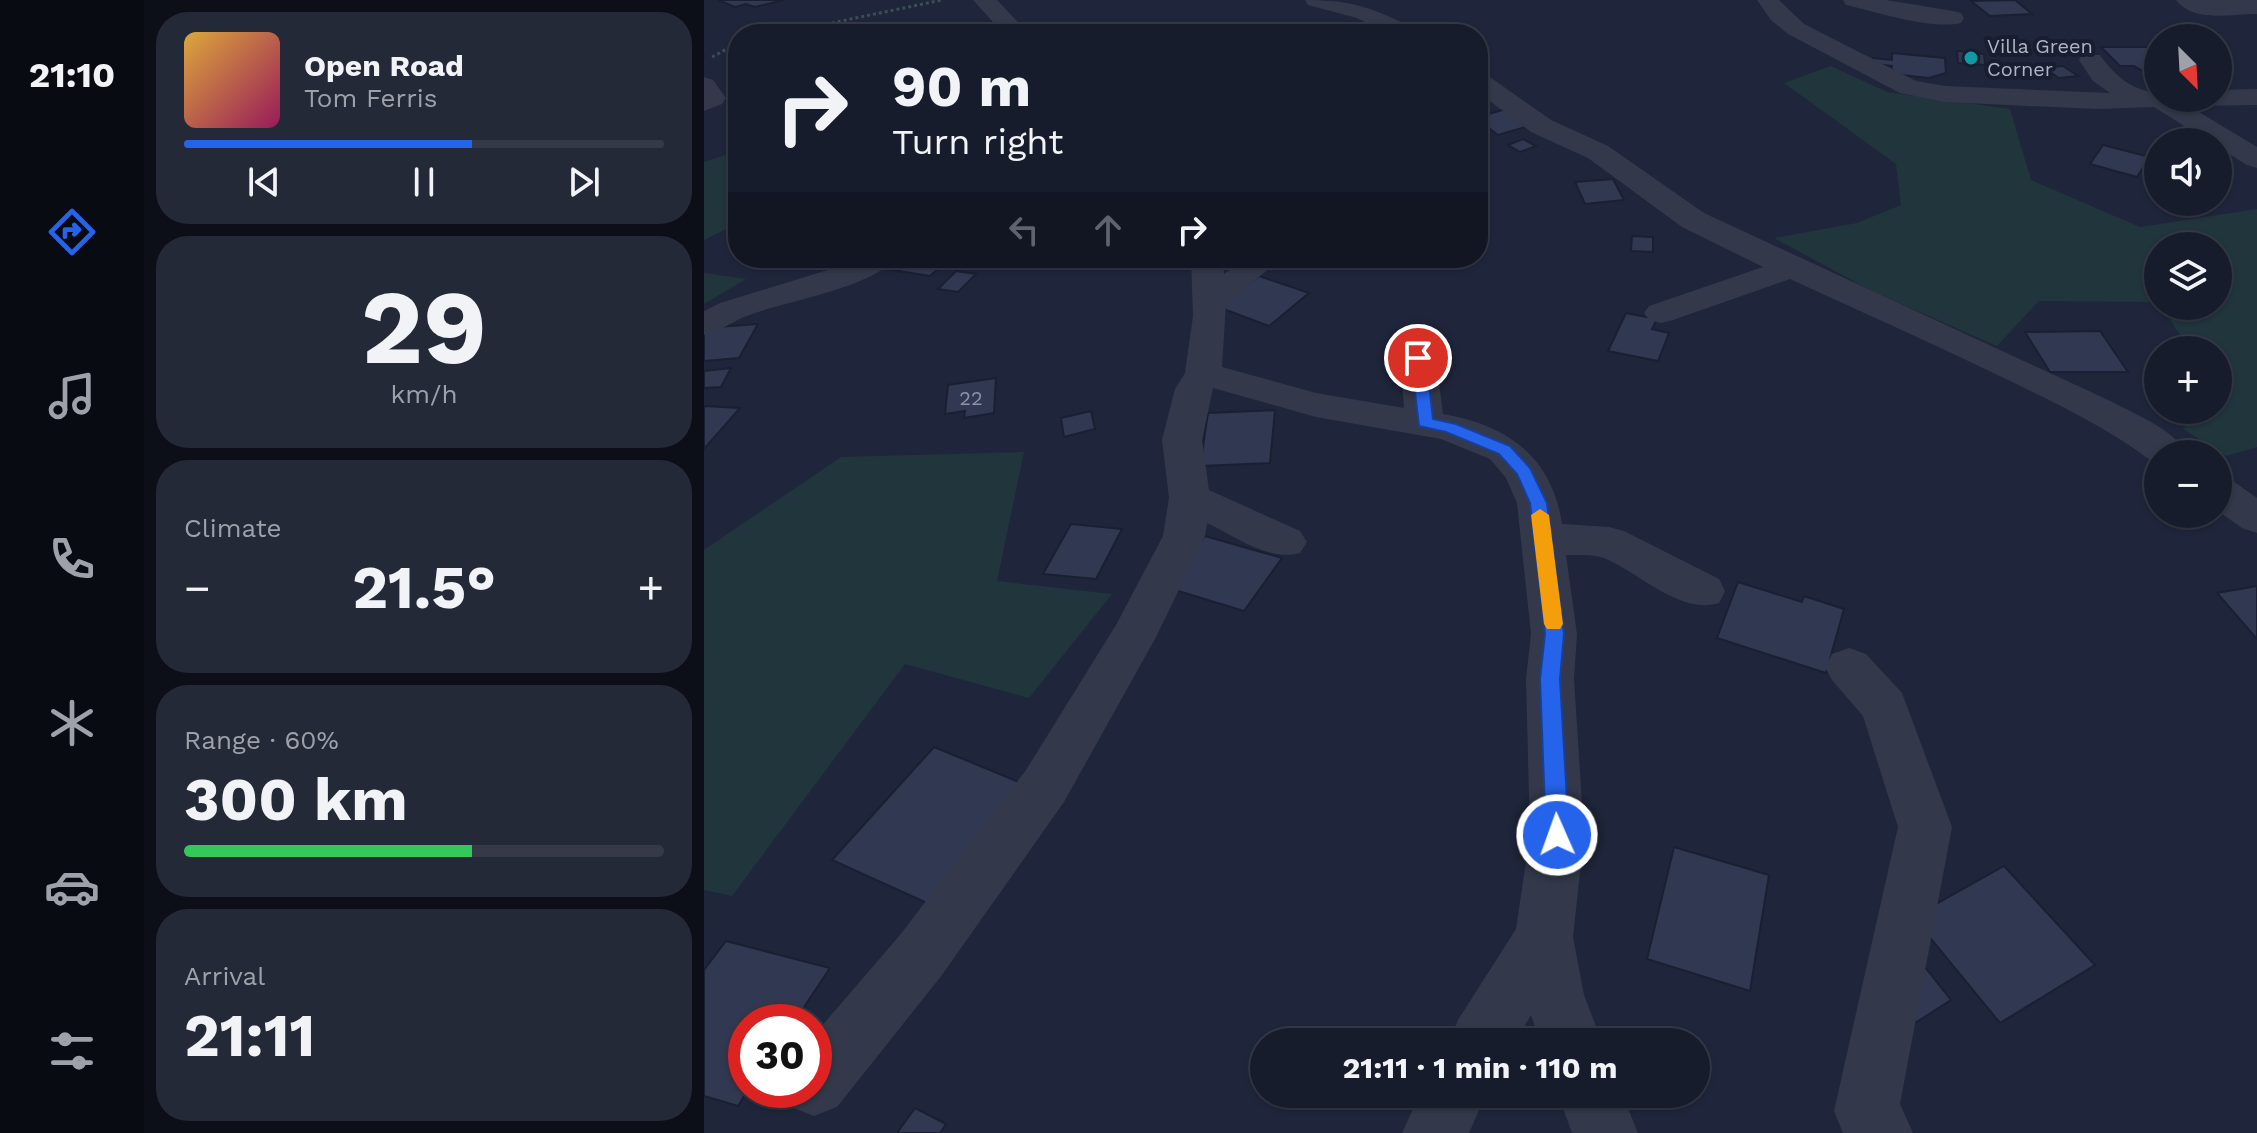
<!DOCTYPE html>
<meta charset="utf-8">
<style>
body{margin:0;font-family:"Work Sans",sans-serif;background:#242938;color:#f1f3f6;height:100vh;display:flex;flex-direction:column;font-size:30px;white-space:nowrap}
*{box-sizing:border-box;margin:0}
p{font-size:26px;color:#9ea1a9}
.icon{flex:none;width:44px;height:44px;fill:none;stroke:currentColor;stroke-width:2;stroke-linecap:round;stroke-linejoin:round}
.map{position:relative;flex:1;overflow:hidden}
.panel{display:flex;flex-direction:column;gap:12px;padding:12px;background:#0d0f18;width:560px}
.panel>*{flex:none}
.top-card{position:absolute;left:24px;top:24px;width:760px;height:244px;border-radius:32px;box-shadow:0 2px 6px #0004,0 0 0 2px #363a48;background:#171c2c;color:#f1f3f6;overflow:hidden}
.needle{width:52px;rotate:156deg}
.fabs{position:absolute;left:1440px;top:24px;display:grid;gap:16px}
.fabs a{display:grid;place-items:center;width:88px;height:88px;border-radius:50%;background:#171c2c;box-shadow:0 2px 6px #0004,0 0 0 2px #363a48;font-size:40px}
.speed{position:absolute;left:24px;top:1004px;display:flex;gap:16px;font-size:40px;font-weight:700;text-align:center}
.speed>*{display:grid;place-content:center;width:104px;height:104px;border-radius:50%;background:#171c2c;box-shadow:0 2px 6px #0004,0 0 0 2px #363a48;line-height:1}
.speed .limit{border:12px solid #d22;background:#fff;color:#111}
.pin{position:absolute;display:grid;place-items:center;width:68px;height:68px;color:#fff;margin:-34px;border:4px solid #fff;border-radius:50%;box-shadow:0 2px 8px #0007}
.me{position:absolute;width:88px;margin:-44px;rotate:358deg;stroke-linejoin:round;filter:drop-shadow(0 0 6px #0008)}
.turn{display:flex;align-items:center;gap:28px;height:168px;padding:0 32px;font-size:36px}
.turn .icon{width:104px;height:104px;stroke-width:2.5}
.turn b{display:block;font-size:56px;line-height:68px}
.lanes{display:flex;align-items:center;height:76px;padding:0 32px;background:#0003;justify-content:center;gap:40px;direction:ltr}
.lanes .off{opacity:.35}
.big{font-size:60px;font-weight:700;line-height:1.1}
.panel .widget{flex:1;display:flex;flex-direction:column;justify-content:center;gap:12px;min-width:0;padding:0 28px;border-radius:32px;background:#242938}
.panel .dial{align-items:center;gap:0}
.dial b{font-size:104px;line-height:1}
.song{display:flex;align-items:center;gap:24px}
.cover{width:96px;height:96px;border-radius:12px;background:linear-gradient(135deg,hsl(40 70% 55%),hsl(330 70% 35%))}
.played{height:8px;border-radius:4px;background:linear-gradient(90deg,#2563eb 60%,#363a48 60%)}
.keys{display:flex;justify-content:space-around;direction:ltr}
.heat{display:flex;justify-content:space-between;align-items:center;font-size:44px;direction:ltr}
.charge{height:12px;border-radius:6px;background:linear-gradient(90deg,#34c759 60%,#363a48 0)}
.trip{position:absolute;left:546px;top:1028px;width:460px;height:80px;border-radius:40px;background:#171c2c;box-shadow:0 2px 6px #0004,0 0 0 2px #363a48;font-weight:700;line-height:80px;text-align:center}
main{display:flex;flex:1;min-height:0}
.menu{display:flex;flex-direction:column;width:144px;justify-content:space-around;align-items:center;background:#090b12;color:#9ea1a9}
.menu .icon{width:56px;height:56px}
.menu .on{color:#2563eb}
.menu b{font-size:36px;color:#f1f3f6}
.map>svg:first-child{display:block}
.green{fill:#21353c}
.building{fill:#313952;stroke:#1a2032;stroke-width:2}
.lines{fill:none;stroke-linecap:round;stroke-linejoin:round}
.path{stroke:#3a4e55;stroke-width:3;stroke-dasharray:3 3;stroke-linecap:butt}
.minor{fill:#33394b;fill-rule:evenodd}
.route{fill:#2563eb;stroke:#184099;stroke-width:2}
.slow{fill:#f59e0b}
.culture-dot{fill:#0f9aa8;stroke:#181e30;stroke-width:3}
.labels{text-anchor:middle;stroke-width:8;stroke-linejoin:round;paint-order:stroke}
.far-poi-label{font-size:20px;fill:#aeb3c8;stroke:#181e30;text-anchor:start}
.number-label{font-size:20px;fill:#8d92a9}
</style>
<main>
<nav class="menu">
<b>21:10</b>
<svg class="icon on" aria-label="directions" viewBox="0 0 24 24"><path d="M12 3l9 9-9 9-9-9zM9 14v-3h6M13 9l2 2-2 2"/></svg>
<svg class="icon" aria-label="music" viewBox="0 0 24 24"><path d="M9 18V5l10-2v13"/><circle cx="6" cy="18" r="3"/><circle cx="16" cy="16" r="3"/></svg>
<svg class="icon" aria-label="phone" viewBox="0 0 24 24"><path d="M5 4h4l2 5-3 2q2 4 5 5l2-3 5 2v4C11 20 4 13 5 4z"/></svg>
<svg class="icon" aria-label="climate" viewBox="0 0 24 24"><path d="M12 3v18M4 7l16 10M4 17L20 7"/></svg>
<svg class="icon" aria-label="car" viewBox="0 0 24 24"><path d="M5 17H2v-5l4-1 3-4h7l3 4 3 1v5h-3M9 17h6M6 11h13"/><circle cx="7" cy="17" r="2"/><circle cx="17" cy="17" r="2"/></svg>
<svg class="icon" aria-label="filters" viewBox="0 0 24 24"><path d="M4 7h16M4 17h16"/><circle cx="9" cy="7" r="2"/><circle cx="15" cy="17" r="2"/></svg>
</nav>
<section class="panel">
<div class="widget">
<div class="song"><i class="cover"></i><div><b>Open Road</b><p>Tom Ferris</p></div></div>
<div class="played"></div>
<div class="keys"><svg class="icon" aria-label="previous" viewBox="0 0 24 24"><path d="M18 5L8 12l10 7zM5 5v14"/></svg><svg class="icon" aria-label="pause" viewBox="0 0 24 24"><path d="M8 5v14M16 5v14"/></svg><svg class="icon" aria-label="next" viewBox="0 0 24 24"><path d="M6 5l10 7-10 7zM19 5v14"/></svg></div>
</div>
<div class="widget dial"><b>29</b><p>km/h</p></div>
<div class="widget"><p>Climate</p>
<div class="heat"><a>−</a><b class="big">21.5°</b><a>+</a></div>
</div>
<div class="widget"><p>Range · 60%</p><b class="big">300 km</b><div class="charge"></div></div>
<div class="widget"><p>Arrival</p><b class="big">21:11</b></div>
</section>
<div class="map">
<svg width="1553" height="1133" viewBox="0 0 1553 1133">
<rect width="100%" height="100%" fill="#1f263b"/>
<g class="green">
<polygon points="1127,66 1183,92 1306,109 1327,180 1436,227 1553,209 1553,447 1522,456 1479,429 1499,410 1514,410 1514,350 1486,350 1457,306 1514,306 1514,246 1454,246 1454,302 1335,301 1293,346 1168,291 1070,238 1153,223 1197,205 1192,164 1080,83"/>
<polygon points="34,151 34,223 0,240 0,162"/>
<polygon points="0,273 42,279 0,304"/>
<polygon points="320,452 293,581 408,594 325,698 201,664 28,896 0,890 0,550 137,457"/>
</g>
<g class="building">
<polygon points="14,0 80,0 51,7 42,4 31,7"/>
<polygon points="1311,0 1328,14 1286,16 1267,1"/>
<polygon points="1397,47 1450,47 1454,50 1454,73 1439,71 1430,66 1416,66"/>
<polygon points="1253,51 1280,54 1281,65 1254,63"/>
<polygon points="1188,53 1241,58 1242,73 1225,78 1187,74 1188,66 1169,64 1169,58 1188,60"/>
<polygon points="1359,66 1374,76 1355,78 1340,68"/>
<polygon points="802,109 825,126 794,135 774,120 774,117"/>
<polygon points="819,139 832,146 816,152 804,145"/>
<polygon points="1399,145 1446,157 1433,177 1386,164"/>
<polygon points="909,179 920,200 881,204 871,182"/>
<polygon points="928,236 949,237 949,252 927,251"/>
<polygon points="189,258 246,258 226,276 176,268"/>
<polygon points="252,271 272,274 254,292 234,289"/>
<polygon points="555,276 605,293 565,326 514,307"/>
<polygon points="922,313 953,319 948,329 965,333 954,361 904,351"/>
<polygon points="54,324 35,358 0,361 0,328"/>
<polygon points="1396,331 1424,372 1346,372 1321,332"/>
<polygon points="27,368 17,387 0,388 0,371"/>
<polygon points="292,378 290,413 260,418 261,411 241,414 244,385"/>
<polygon points="0,406 36,408 0,449"/>
<polygon points="571,410 566,463 496,466 504,413"/>
<polygon points="387,411 391,429 360,437 357,418"/>
<polygon points="367,524 418,529 392,579 339,574"/>
<polygon points="501,536 578,558 540,611 461,587"/>
<polygon points="1034,582 1098,602 1100,596 1140,609 1122,673 1013,638"/>
<polygon points="1553,586 1553,639 1513,593"/>
<polygon points="230,747 322,785 225,904 128,860"/>
<polygon points="970,847 1065,875 1046,991 943,959"/>
<polygon points="1300,866 1391,965 1296,1023 1209,917"/>
<polygon points="22,941 126,968 90,1022 42,1022 44,1090 34,1106 0,1096 0,970"/>
<polygon points="1205,947 1247,1000 1211,1023"/>
<polygon points="211,1108 242,1124 236,1133 193,1133"/>
</g>
<g class="lines">
<g class="path">
<polyline points="75,34 238,0"/>
<polyline points="8,57 34,43"/>
</g>
<g class="minor">
<polygon points="269,0 293,0 325,34 300,34"/>
<path d="M601,0C649,0 669,8 711,29L715,34H685L653,18L604,5Z"/>
<path d="M1053,0H1075L1100,24L1212,81L1241,86L1406,93L1389,81L1375,60L1378,55H1396C1410,75 1429,92 1454,92V98H1514V90L1553,89V105L1485,106L1553,147V168L1543,165L1514,147V142H1506L1450,107L1392,109L1241,102L1196,93L1084,34L1067,20Z"/>
<path d="M1139,0H1182L1249,11L1257,13L1260,18L1257,23C1227,30 1173,12 1142,5Z"/>
<path d="M1472,0H1553V14C1527,14 1490,23 1472,0Z"/>
<path d="M774,72L783,75L847,120L904,146L1000,213L1400,398C1428,413 1467,427 1484,454H1454V464L1450,463C1405,428 1353,404 1302,379C1230,344 1158,312 1086,279L969,320L957,323L945,320L940,313L945,306L1059,267L978,227L884,158L827,132L774,92Z"/>
<polygon points="0,77 9,80 22,98 18,104 0,111"/>
<path d="M150,258H191C170,288 76,302 40,317C26,323 15,332 0,335V311L16,303L127,269Z"/>
<path d="M487,258H519L520,274C535,264 544,256 562,260L567,267L522,304L518,367L612,393L700,408L696,358L701,350L714,347L727,350L732,358L739,414C804,425 848,457 858,524L905,527L920,531L1015,579L1021,591L1015,603C976,615 936,573 900,558C889,554 874,555 862,555L873,634L870,679L880,835L869,937L880,995L898,1042H836L827,1015L811,1042H745L754,1020L812,929L826,835L822,679L827,634L813,503L802,478L786,459L737,439L612,417L509,388L498,440L505,490L596,531L603,542L596,553C565,562 531,536 503,523L501,536L452,637L360,802L238,975L133,1107L110,1116L87,1107L81,1090H110V1035L196,935L322,770L412,625L459,536L465,498L458,440L471,389L481,373L489,316Z"/>
<polygon points="1514,477 1529,481 1553,498 1553,533 1538,528 1514,511"/>
<polygon points="1145,648 1162,654 1198,693 1248,827 1196,1104 1209,1133 1139,1133 1130,1111 1194,827 1159,716 1128,680 1121,667 1128,654"/>
<polygon points="716,1094 782,1094 765,1133 698,1133"/>
<polygon points="854,1094 918,1094 934,1133 868,1133"/>
</g>
</g>
<polygon class="route" points="714,354 722,358 729,419 752,424 806,446 826,468 843,503 860,634 856,679 865,835 861,843 853,846 845,843 842,835 836,679 841,634 826,503 813,474 795,454 742,432 715,426 707,358"/>
<polygon class="slow" points="836,509 845,515 859,624 856,629 843,629 840,624 827,515"/>
<circle class="culture-dot" cx="1267" cy="58" r="8"/>
<g class="labels">
<g class="far-poi-label">
<text x="1283" y="53">Villa Green<tspan x="1283" dy="23">Corner</tspan></text>
</g>
<g class="number-label">
<text x="267" y="405">22</text>
</g>
</g>
</svg>
<div class="fabs">
<a><svg class="needle" viewBox="-14 -14 28 28"><path d="M0-13l5 13h-10z" fill="#e53935"/><path d="M0 13l5-13h-10z" fill="#9ea1a9"/></svg></a>
<a><svg class="icon" aria-label="sound" viewBox="0 0 24 24"><path d="M4 9h4l5-4v14l-5-4H4zM17 9q2 3 0 6"/></svg></a>
<a><svg class="icon" aria-label="layers" viewBox="0 0 24 24"><path d="M12 4l9 5-9 5-9-5zM3 14l9 5 9-5"/></svg></a>
<a>+</a>
<a>−</a>
</div>
<div class="speed"><div class="limit">30</div></div>
<div class="pin" style="left:714px;top:358px;background:#d93025"><svg class="icon" aria-label="arrive" viewBox="0 0 24 24"><path d="M6 21V4h12l-3 4 3 4H6"/></svg></div>
<svg class="me" style="left:853px;top:835px" viewBox="-20 -20 40 40"><circle r="17" fill="#2563eb" stroke="#fff" stroke-width="3"/><path d="M0-11L8 9 0 5-8 9z" fill="#fff"/></svg>
<div class="trip">21:11 · 1 min · 110 m</div>
<div class="top-card">
<div class="turn"><svg class="icon" aria-label="right" viewBox="0 0 24 24"><path d="M7 20v-9h11M14 6l5 5-5 5"/></svg><div><b>90 m</b>Turn right</div></div>
<div class="lanes"><svg class="icon off" aria-label="left" viewBox="0 0 24 24"><path d="M17 20v-9H6M10 6l-5 5 5 5"/></svg><svg class="icon off" aria-label="ahead" viewBox="0 0 24 24"><path d="M12 20V5M6 11l6-6 6 6"/></svg><svg class="icon" aria-label="right" viewBox="0 0 24 24"><path d="M7 20v-9h11M14 6l5 5-5 5"/></svg></div>
</div>
</div>
</main>
